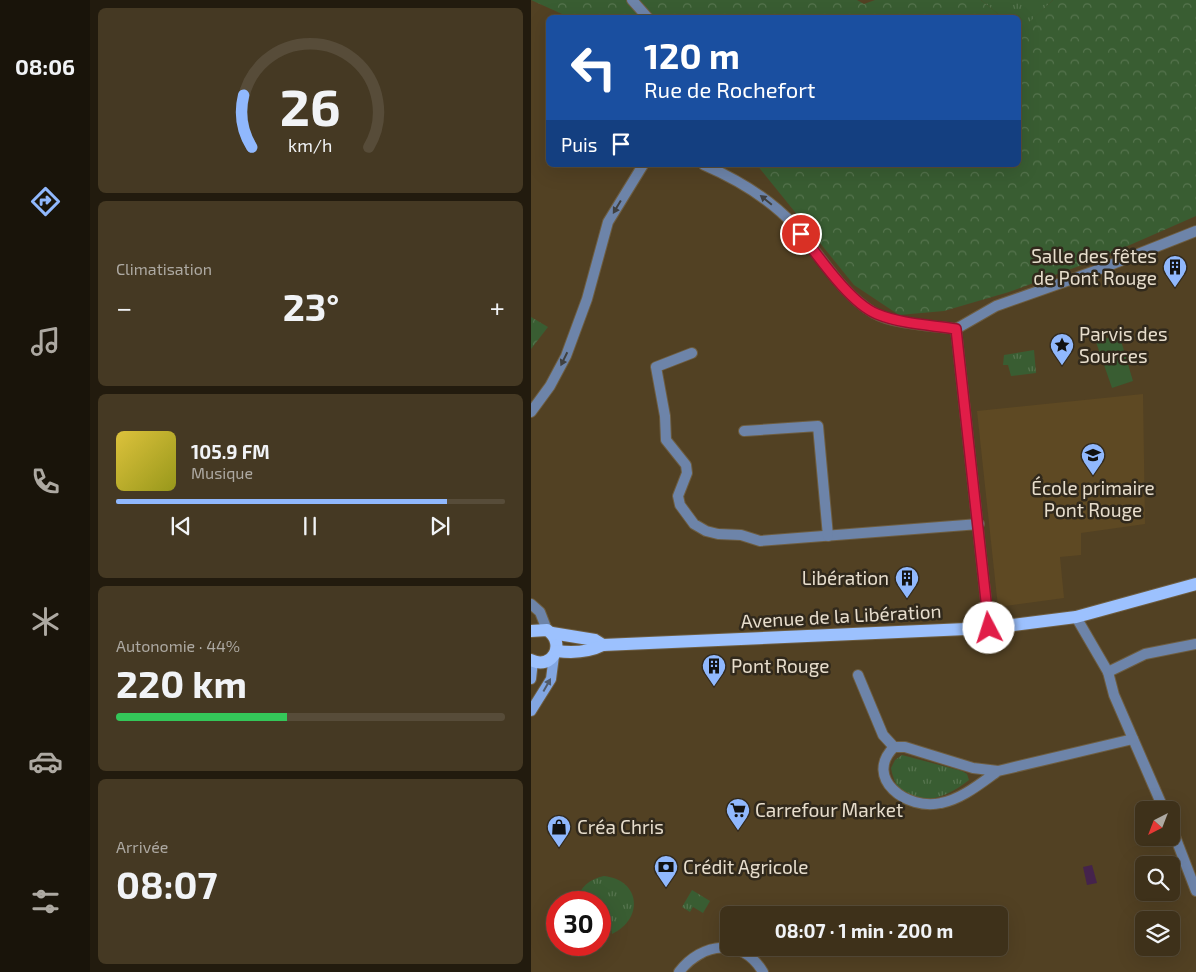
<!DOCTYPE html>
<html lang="fr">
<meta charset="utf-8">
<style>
body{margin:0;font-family:"Exo 2",sans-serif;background:#453923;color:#f1f3f6;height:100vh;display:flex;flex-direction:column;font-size:19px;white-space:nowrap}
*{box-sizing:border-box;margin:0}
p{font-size:16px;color:#ada9a2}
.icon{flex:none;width:28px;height:28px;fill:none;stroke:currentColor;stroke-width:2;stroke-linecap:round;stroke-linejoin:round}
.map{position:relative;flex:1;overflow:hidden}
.panel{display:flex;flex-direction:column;gap:8px;padding:8px;background:#221b0e;width:441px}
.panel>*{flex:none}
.banner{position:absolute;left:15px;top:15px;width:475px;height:152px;border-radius:8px;box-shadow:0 5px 20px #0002,0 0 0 1px #574c39;background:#1a4fa0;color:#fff;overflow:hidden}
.needle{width:32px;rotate:222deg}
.buttons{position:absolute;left:604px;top:801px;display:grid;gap:10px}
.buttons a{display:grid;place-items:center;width:45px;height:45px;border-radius:8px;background:#3e311a;box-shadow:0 5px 20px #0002,0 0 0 1px #574c39;font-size:25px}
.speed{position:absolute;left:15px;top:891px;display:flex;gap:10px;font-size:25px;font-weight:700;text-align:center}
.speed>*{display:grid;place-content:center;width:65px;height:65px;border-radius:50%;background:#3e311a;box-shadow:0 5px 20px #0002,0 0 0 1px #574c39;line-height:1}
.speed .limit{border:8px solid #d22;background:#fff;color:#111}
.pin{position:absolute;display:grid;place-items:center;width:42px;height:42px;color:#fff;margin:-21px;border:2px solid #fff;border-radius:50%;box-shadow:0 1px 5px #0007}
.me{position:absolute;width:55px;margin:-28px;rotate:355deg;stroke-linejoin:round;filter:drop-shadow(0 0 4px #0008)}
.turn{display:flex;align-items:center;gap:18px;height:105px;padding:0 15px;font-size:22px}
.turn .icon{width:65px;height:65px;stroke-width:2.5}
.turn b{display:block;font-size:35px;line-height:42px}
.then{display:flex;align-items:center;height:48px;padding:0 15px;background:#0003;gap:10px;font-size:19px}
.big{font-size:38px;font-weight:700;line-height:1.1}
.panel .widget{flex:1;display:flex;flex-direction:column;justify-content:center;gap:8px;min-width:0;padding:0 18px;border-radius:8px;background:#453923}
.panel .dial{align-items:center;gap:0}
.dial svg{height:130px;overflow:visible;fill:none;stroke:#574c39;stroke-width:7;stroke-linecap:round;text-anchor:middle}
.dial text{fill:#f1f3f6;stroke:none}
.song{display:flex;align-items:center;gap:15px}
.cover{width:60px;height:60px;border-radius:8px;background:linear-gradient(135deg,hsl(50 70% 55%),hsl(60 70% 35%))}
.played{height:5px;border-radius:2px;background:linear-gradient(90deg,#90b8fd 85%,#574c39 85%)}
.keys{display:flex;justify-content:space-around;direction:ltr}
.heat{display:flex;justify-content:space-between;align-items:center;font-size:28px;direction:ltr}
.charge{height:8px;border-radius:4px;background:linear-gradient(90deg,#34c759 44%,#574c39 0)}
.trip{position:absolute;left:189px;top:906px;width:288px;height:50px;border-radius:8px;background:#3e311a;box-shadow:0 5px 20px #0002,0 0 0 1px #574c39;font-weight:700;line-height:50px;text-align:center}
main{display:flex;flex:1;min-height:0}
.tabs{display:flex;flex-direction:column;width:90px;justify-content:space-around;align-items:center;background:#19140a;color:#ada9a2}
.tabs .icon{width:35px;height:35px}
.tabs .selected{color:#90b8fd}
.tabs b{font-size:22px;color:#f1f3f6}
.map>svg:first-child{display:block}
.built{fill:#5e4923}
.grass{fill:url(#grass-tufts)}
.forest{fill:url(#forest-crowns)}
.pitch{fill:#395d32}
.water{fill:#45234c}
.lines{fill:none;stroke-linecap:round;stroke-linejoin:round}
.minor-casing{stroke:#6d5d41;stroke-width:12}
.tertiary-casing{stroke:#6d5d41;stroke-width:12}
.secondary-casing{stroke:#6d5d41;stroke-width:12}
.primary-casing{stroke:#6d5d41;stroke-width:14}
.minor{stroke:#6d84a9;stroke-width:10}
.tertiary{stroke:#6d84a9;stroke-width:10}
.secondary{stroke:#82a6e2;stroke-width:10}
.primary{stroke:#9cc1fe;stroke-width:12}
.oneway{fill:#40403f}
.oneway2{fill:#515b6b}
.route-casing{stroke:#92132f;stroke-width:12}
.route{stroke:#e11d48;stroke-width:9}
.labels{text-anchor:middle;stroke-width:5;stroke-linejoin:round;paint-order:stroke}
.poi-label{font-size:19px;fill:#e7ddcc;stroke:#31291c;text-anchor:start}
.street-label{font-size:19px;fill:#e7ddcc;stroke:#31291c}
</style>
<main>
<nav class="tabs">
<b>08:06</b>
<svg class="icon selected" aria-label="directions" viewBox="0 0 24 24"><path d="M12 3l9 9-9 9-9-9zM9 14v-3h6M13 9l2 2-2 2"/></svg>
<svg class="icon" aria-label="music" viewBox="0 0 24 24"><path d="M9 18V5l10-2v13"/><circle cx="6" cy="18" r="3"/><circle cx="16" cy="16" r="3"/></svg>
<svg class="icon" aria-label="phone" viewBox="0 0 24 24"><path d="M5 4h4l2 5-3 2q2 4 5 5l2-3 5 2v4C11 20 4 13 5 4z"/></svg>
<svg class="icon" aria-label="climate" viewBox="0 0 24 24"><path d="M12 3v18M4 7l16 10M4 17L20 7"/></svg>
<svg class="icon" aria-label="car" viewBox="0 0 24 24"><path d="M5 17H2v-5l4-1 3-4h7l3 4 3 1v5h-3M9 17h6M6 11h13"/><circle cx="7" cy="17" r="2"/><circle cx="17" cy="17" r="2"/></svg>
<svg class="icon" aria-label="filters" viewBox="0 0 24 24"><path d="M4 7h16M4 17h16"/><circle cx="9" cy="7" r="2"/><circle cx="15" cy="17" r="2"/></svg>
</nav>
<section class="panel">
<div class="widget dial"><svg viewBox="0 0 100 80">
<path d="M14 69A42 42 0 1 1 86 69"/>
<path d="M14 69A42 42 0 0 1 9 37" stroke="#90b8fd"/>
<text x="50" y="56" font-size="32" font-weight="700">26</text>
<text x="50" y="72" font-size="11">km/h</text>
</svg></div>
<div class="widget"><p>Climatisation</p>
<div class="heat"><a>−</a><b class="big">23°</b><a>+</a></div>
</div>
<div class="widget">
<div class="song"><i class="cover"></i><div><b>105.9 FM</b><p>Musique</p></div></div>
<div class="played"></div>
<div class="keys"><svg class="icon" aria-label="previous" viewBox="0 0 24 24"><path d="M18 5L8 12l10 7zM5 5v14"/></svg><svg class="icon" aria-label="pause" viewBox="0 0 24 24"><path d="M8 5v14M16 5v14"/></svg><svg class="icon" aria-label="next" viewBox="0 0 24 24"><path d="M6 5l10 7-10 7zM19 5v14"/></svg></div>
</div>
<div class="widget"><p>Autonomie · 44%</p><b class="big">220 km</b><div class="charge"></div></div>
<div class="widget"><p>Arrivée</p><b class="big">08:07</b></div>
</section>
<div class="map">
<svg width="665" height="972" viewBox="0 0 665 972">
<defs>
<pattern id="grass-tufts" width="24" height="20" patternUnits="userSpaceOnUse" patternTransform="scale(1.25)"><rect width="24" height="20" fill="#395d32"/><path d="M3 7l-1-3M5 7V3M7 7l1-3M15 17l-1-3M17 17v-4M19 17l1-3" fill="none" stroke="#56744e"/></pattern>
<pattern id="forest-crowns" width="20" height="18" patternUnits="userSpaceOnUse" patternTransform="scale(1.25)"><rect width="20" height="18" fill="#395d32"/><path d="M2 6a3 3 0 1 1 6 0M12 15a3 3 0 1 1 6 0" fill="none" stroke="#56744e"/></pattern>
</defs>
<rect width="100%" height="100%" fill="#524123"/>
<polygon class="built" points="612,394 614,524 550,533 550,555 529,557 533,598 467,607 446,411"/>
<g class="grass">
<polygon points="450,0 522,0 488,33 488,18 471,17"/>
<polygon points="503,350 505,373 480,376 477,365 472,365 473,355"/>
<path d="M371,755L431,771L436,774L438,780C411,802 368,814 360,768L364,760Z"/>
<path d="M73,876C110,880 113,919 81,934L79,921L73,920L69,926V902H46C48,887 59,879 73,876Z"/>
<polygon points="161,890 179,901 172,913 162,907 159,912 151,907"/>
</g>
<g class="forest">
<polygon points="0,0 326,0 333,4 344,0 450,0 471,17 40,18"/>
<polygon points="522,0 665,0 665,216 567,259 478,292 413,311 368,315 323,285 226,165 488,165 488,32"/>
<polygon points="0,317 17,327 0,349"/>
</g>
<polygon class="pitch" points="588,334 602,381 581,388 565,342"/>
<polygon class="water" points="561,865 566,883 556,885 552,867"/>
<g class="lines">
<g class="minor-casing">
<g id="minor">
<polyline points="101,0 117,18"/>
<path d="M173,165C208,180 238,198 264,226C290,255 309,293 343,313C362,324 403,326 425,329L465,306L564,271L665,231"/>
<polyline points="425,329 458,628"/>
<polyline points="161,353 125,367 134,416 135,440 155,465 156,473 147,496 149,505 163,524 175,531 187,534 210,535 229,541 448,524"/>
<polyline points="0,412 19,386 35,356 56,299 77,222 112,165"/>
<polyline points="213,431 287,426 297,536"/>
<polyline points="0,604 9,612 16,630"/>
<polyline points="577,672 583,695 633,810"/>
<polyline points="327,675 352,735 363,747"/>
<path d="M467,771C450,783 431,799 410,803C376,811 332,778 363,747H374L390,752L442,768L467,771L602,739"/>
<polyline points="640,826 665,891"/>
<path d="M148,972C171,942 211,937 232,972"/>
</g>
</g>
<g class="tertiary-casing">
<polyline id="tertiary" points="545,617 577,672 614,654 665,644"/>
</g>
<g class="secondary-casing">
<g id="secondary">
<polyline points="0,679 2,661"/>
<polyline points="0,711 20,679 23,656"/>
</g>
</g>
<g class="primary-casing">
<g id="primary">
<path d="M0,631L16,630C36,643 21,671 0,660"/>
<polyline points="21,633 64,640 72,645"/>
<path d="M26,651C42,653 58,652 72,645L458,628L545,617L665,584"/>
</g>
</g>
<use href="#minor" class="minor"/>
<use href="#tertiary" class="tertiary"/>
<use href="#secondary" class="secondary"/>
<use href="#primary" class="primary"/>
</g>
<defs><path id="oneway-solid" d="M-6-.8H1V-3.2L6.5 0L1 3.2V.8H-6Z" transform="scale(1.25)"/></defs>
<g class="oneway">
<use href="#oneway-solid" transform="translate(235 200) rotate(-141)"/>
<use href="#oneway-solid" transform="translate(86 207) rotate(121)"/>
<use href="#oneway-solid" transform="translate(33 359) rotate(116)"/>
</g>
<use class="oneway2" href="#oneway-solid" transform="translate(16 685) rotate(-61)"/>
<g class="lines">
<g class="route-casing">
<path id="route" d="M270,234C288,257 319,303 346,314C370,324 400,325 425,329L458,628"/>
</g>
<use href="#route" class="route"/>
</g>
<defs>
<g id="building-pin" transform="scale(1.25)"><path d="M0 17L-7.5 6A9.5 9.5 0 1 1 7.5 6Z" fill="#90b8fd" stroke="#31291c"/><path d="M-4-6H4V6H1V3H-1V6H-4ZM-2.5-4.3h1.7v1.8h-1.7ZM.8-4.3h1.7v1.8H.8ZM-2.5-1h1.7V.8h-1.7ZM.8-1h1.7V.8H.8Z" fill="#111"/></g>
<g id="sight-pin" transform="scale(1.25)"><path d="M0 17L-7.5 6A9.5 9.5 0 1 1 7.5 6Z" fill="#90b8fd" stroke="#31291c"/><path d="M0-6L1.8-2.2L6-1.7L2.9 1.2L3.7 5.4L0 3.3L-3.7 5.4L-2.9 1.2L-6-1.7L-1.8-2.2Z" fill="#111"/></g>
<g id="school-pin" transform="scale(1.25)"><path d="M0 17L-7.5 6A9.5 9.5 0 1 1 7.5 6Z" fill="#90b8fd" stroke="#31291c"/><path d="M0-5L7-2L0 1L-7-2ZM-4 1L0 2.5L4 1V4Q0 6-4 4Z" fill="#111"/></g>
<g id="supermarket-pin" transform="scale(1.25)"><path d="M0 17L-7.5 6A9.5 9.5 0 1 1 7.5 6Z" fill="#90b8fd" stroke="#31291c"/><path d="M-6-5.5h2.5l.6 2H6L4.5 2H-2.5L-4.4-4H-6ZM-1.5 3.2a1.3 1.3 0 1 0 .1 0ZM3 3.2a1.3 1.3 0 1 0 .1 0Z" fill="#111"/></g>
<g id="shop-pin" transform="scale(1.25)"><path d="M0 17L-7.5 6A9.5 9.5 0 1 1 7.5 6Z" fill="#90b8fd" stroke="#31291c"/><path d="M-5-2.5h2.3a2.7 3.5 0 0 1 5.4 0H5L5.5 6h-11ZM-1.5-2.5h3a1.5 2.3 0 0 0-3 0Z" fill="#111"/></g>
<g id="bank-pin" transform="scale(1.25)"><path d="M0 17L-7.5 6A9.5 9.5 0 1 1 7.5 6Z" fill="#90b8fd" stroke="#31291c"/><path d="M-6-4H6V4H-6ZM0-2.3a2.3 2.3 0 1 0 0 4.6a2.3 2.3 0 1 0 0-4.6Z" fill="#111"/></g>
</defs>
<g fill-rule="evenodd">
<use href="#building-pin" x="644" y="267"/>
<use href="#sight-pin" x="531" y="345"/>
<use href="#school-pin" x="562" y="455"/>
<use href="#building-pin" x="376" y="578"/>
<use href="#building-pin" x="183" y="666"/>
<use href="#supermarket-pin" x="207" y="810"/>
<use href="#shop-pin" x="28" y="827"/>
<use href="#bank-pin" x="135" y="867"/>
</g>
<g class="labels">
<g class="poi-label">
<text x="626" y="263" text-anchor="end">Salle des fêtes<tspan x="626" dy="22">de Pont Rouge</tspan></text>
<text x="548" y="341">Parvis des<tspan x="548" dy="22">Sources</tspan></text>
<text x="562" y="495" text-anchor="middle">École primaire<tspan x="562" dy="22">Pont Rouge</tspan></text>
<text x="358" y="585" text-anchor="end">Libération</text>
<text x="200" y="673">Pont Rouge</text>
<text x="224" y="817">Carrefour Market</text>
<text x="46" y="834">Créa Chris</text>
<text x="152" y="874">Crédit Agricole</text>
</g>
<g class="street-label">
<text transform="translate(310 616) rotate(-3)" y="7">Avenue de la Libération</text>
</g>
</g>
</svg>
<div class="buttons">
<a><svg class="needle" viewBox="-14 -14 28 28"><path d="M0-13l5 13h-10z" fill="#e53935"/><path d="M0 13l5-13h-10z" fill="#ada9a2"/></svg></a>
<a><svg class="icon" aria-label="search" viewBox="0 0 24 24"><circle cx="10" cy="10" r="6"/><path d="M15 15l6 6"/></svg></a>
<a><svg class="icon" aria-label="layers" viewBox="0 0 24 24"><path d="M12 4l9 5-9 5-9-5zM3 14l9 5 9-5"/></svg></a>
</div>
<div class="speed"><div class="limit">30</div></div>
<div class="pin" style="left:270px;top:234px;background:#d93025"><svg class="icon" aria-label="arrive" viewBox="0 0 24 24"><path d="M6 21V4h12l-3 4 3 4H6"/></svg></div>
<svg class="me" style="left:458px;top:628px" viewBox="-20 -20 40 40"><circle r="19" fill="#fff"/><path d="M0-13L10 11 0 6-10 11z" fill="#e11d48"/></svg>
<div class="trip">08:07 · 1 min · 200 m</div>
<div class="banner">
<div class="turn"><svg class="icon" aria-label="left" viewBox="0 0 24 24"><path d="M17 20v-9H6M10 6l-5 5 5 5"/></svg><div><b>120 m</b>Rue de Rochefort</div></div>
<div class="then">Puis<svg class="icon" aria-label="arrive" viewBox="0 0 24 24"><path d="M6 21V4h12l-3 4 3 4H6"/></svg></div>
</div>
</div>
</main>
